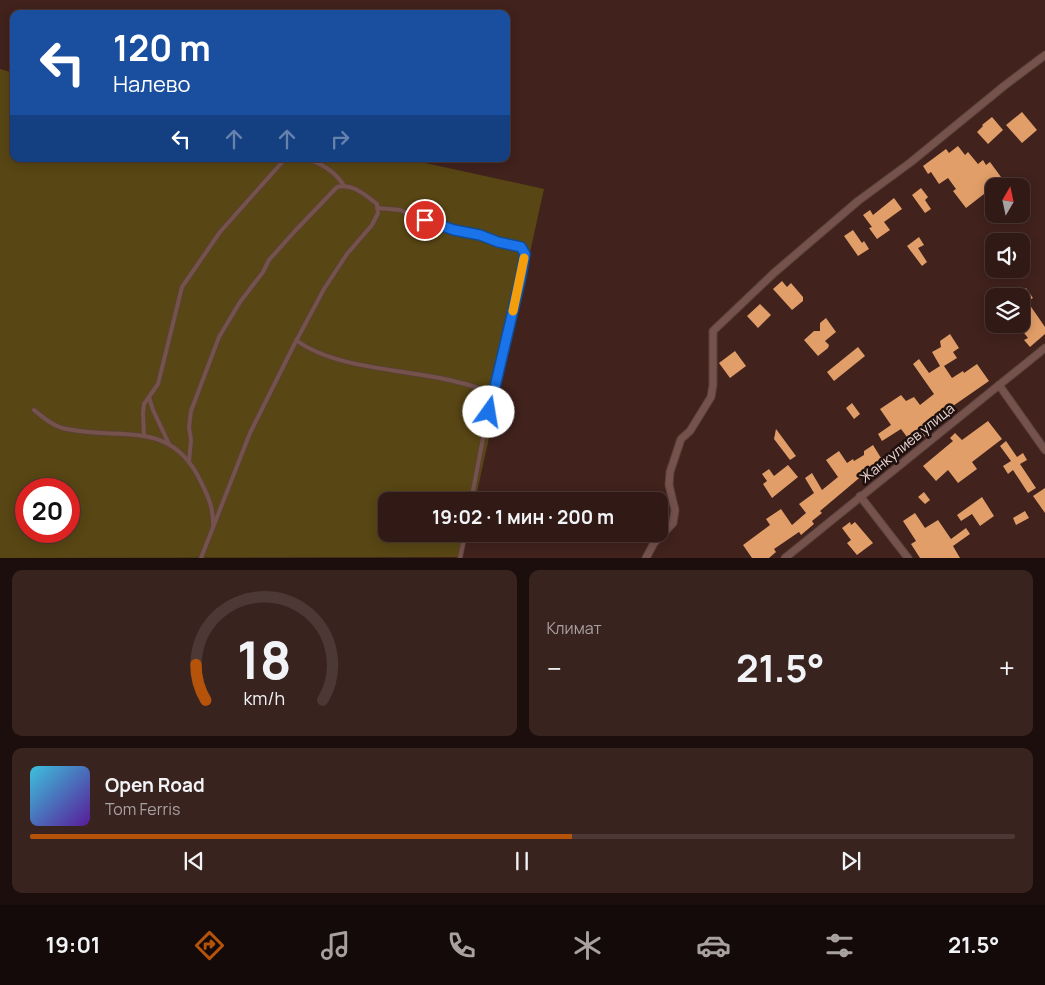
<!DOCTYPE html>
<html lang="ru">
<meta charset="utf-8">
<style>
body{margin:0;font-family:Manrope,sans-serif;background:#39231f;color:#f1f3f6;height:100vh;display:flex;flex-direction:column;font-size:19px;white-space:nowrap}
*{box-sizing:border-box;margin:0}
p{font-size:16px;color:#a8a1a1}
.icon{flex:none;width:28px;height:28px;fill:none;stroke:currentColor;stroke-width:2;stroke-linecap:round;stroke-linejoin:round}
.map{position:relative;height:558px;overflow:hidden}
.sheet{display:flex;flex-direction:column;gap:12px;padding:12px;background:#1b0e0c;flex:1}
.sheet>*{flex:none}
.guide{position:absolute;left:10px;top:10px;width:500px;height:152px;border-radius:10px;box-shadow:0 2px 12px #0003,0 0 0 1px #4c3835;background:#1a4fa0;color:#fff;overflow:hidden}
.needle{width:32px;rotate:9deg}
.tools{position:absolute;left:985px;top:178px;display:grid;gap:10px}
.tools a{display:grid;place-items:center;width:45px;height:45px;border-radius:10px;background:#311a16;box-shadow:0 2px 12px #0003,0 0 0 1px #4c3835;font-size:25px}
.speed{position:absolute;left:15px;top:478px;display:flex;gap:10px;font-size:25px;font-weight:700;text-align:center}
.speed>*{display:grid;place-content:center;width:65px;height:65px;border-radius:50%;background:#311a16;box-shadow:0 2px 12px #0003,0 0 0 1px #4c3835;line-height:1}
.speed .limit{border:8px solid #d22;background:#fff;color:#111}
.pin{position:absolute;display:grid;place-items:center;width:42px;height:42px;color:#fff;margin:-21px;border:2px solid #fff;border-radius:50%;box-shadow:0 1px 5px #0007}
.me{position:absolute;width:55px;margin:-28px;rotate:13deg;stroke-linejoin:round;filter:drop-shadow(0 0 4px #0008)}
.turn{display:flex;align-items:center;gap:18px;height:105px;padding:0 20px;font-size:22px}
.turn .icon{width:65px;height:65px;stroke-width:2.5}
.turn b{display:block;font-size:35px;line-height:42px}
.lanes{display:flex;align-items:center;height:48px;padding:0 20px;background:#0003;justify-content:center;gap:25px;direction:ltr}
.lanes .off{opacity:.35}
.big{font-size:38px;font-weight:700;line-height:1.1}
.sheet .tile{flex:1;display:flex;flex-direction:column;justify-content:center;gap:8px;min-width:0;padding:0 18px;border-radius:10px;background:#39231f}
.sheet .dial{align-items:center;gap:0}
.dial svg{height:130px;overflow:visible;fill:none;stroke:#4c3835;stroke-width:7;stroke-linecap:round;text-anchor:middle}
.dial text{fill:#f1f3f6;stroke:none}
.song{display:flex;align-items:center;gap:15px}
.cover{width:60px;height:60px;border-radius:8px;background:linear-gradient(135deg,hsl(190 70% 55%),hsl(270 70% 35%))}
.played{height:5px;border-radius:2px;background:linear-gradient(90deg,#b45309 55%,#4c3835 55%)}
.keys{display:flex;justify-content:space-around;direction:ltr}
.heat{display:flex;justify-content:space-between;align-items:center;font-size:28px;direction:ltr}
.sheet .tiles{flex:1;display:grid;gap:12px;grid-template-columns:1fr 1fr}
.tile:last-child{grid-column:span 2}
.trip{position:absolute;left:378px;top:492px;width:290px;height:50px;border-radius:10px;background:#311a16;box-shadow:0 2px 12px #0003,0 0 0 1px #4c3835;font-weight:700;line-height:50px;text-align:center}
.dock{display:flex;height:80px;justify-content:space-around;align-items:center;background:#140a09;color:#a8a1a1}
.dock .icon{width:35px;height:35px}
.dock .selected{color:#b45309}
.dock b{font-size:22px;color:#f1f3f6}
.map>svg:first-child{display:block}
.green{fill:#584614;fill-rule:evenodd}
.building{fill:#e19e68}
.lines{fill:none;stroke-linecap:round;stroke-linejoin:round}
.lane-casing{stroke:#59403c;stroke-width:5.5}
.street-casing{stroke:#59403c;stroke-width:9}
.lane{stroke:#75524c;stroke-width:4}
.street{stroke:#75524c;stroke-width:7}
.route-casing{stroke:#114b97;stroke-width:12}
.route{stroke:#1a73e8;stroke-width:9}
.slow{stroke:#f59e0b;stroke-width:9}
.labels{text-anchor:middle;stroke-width:5;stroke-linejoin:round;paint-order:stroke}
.street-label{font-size:14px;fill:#ecd7d3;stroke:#1e100e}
</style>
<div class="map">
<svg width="1045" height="558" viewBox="0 0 1045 558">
<rect width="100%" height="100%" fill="#41221d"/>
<path class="green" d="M0,69L14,73V159H407L544,189L475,501H386V534H467L462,557L0,558ZM26,489H69V531H26Z"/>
<g class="building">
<polygon points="1022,112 1037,130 1022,143 1006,125"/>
<polygon points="992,117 1003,130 988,144 977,132 983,126 982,125"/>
<polygon points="958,146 965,155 968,152 978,164 983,160 986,165 990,162 1001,177 999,179 1006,186 994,186 994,206 984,194 966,208 953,191 956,189 948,178 939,184 931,172 928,174 923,166 946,149 949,153"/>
<polygon points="921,188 928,197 925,200 931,209 925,213 912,195"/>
<polygon points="894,198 902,209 884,222 890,230 877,239 869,228 872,227 863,215 870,210 873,215"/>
<polygon points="994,207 994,218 989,221 984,214"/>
<polygon points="853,230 862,243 864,241 869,249 858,256 844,236"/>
<polygon points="919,237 924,245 918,248 927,262 922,266 907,246"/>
<polygon points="782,281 787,287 791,283 803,297 803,301 792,310 773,289"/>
<polygon points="1021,287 1023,290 1026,288 1033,298 1027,301 1045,327 1045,334 1030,347 1024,340 1028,338 1017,324 1021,324 1021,296 1009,296"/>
<polygon points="760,304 771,315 758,328 747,316"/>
<polygon points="826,318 836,332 825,341 829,345 828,348 818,356 804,340 814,331 820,331 820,323"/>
<polygon points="950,334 959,348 953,352 957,358 944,366 952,378 963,371 964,373 977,364 989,381 940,415 943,419 923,433 925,436 913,445 901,429 882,441 878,434 891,425 880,409 901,395 906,401 914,397 920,405 934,394 913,364 919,359 929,373 940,366 932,352 941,347 940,341"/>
<polygon points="858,347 865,356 834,381 827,372"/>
<polygon points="735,351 746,366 730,378 719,363"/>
<polygon points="852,403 860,414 854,419 846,408"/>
<polygon points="988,421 1002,439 972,462 977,469 958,483 948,470 936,481 923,466 953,441 950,438 955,433 962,440"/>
<polygon points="776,429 796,456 790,460 774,439"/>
<polygon points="1006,441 1017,457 1023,453 1027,460 1020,464 1036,488 1028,493 1013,470 1008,474 1003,466 1011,461 1000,446"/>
<polygon points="873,445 881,458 880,466 864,474 820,511 822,513 812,521 814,524 801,535 799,532 774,549 776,552 769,558 752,558 743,545 770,525 766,519 781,509 792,525 806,513 799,504 814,493 805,478 812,473 822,490 838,477 826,460 839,451 847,463 853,459 854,461 864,455 864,451"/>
<polygon points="788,465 798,477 772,498 763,484 767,481 762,474 769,469 774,476"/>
<polygon points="1045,488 1045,513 1033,496"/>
<polygon points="924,492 930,500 925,504 918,497"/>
<polygon points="982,497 994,516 980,526 972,514 961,521 957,515"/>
<polygon points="1025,511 1029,518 1016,525 1013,518"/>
<polygon points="915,513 925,528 938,520 951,539 966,528 970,534 953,546 960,558 920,558 911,544 916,541 903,521"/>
<polygon points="850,522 851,525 855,522 873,543 857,555 847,543 851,540 842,528"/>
</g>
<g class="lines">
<g class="lane-casing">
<g id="lane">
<path d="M304,159C319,161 336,172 344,186"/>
<polyline points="377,208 400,210 441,226 521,247 525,254 520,281 490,402 471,501"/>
<path d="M296,340C336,370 409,369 457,382C470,385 482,388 493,396"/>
<polyline points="149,397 153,410 169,444"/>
<path d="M34,410C44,418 54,427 67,429C122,441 171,418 201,482C208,496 214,509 213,526"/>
<polyline points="144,436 143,413 144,404 158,384 182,287 220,232 285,159"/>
<path d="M189,461L191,440L189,427L191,411L219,337L240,302L263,272L269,260L295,231L337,187C353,183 365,195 377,204L378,213L372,225L347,254L324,289L294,345L250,433L201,558"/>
<polyline points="460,558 465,534"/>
</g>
</g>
<g class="street-casing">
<g id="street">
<polyline points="999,385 1045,450"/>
<polyline points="860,496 908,558"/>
<polyline points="646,558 654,543 673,523 675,510 669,485 670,472 681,439 690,431 711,397 713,385 713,331 774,273 858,201 911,162 1004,86 1045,55"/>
<polyline points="785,558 1045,348"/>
</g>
</g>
<use href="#lane" class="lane"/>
<use href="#street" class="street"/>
</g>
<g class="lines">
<g class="route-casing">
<polyline id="route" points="425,220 454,230 480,235 498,242 521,247 525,254 520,281 489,412"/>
</g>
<use href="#route" class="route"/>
<polyline class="slow" points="513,311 524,258"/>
</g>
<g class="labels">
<g class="street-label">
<text transform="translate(907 443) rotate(-39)" y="5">Жанкулиев улица</text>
</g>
</g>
</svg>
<div class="tools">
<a><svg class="needle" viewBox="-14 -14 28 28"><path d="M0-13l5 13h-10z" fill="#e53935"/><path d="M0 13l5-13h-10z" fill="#a8a1a1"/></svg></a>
<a><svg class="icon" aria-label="sound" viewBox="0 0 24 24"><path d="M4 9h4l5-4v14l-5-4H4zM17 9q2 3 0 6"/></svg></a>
<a><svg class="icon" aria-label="layers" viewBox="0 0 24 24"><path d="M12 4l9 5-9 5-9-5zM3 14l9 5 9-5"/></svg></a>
</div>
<div class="speed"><div class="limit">20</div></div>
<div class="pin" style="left:425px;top:220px;background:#d93025"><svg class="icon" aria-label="arrive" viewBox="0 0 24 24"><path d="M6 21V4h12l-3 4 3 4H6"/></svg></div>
<svg class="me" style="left:489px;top:412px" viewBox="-20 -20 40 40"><circle r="19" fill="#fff"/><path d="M0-13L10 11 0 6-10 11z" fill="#1a73e8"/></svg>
<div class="trip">19:02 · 1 мин · 200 m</div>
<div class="guide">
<div class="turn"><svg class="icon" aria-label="left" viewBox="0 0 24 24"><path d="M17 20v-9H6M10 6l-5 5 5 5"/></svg><div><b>120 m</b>Налево</div></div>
<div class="lanes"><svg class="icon" aria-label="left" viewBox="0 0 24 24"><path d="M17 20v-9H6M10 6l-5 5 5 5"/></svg><svg class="icon off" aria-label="ahead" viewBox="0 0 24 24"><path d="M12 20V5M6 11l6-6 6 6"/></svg><svg class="icon off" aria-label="ahead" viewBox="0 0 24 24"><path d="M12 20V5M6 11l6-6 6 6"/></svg><svg class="icon off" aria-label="right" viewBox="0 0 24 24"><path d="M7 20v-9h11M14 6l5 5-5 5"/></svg></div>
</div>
</div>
<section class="sheet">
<div class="tiles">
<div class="tile dial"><svg viewBox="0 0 100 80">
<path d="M14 69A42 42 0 1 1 86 69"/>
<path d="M14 69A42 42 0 0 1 8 47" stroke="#b45309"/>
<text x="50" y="56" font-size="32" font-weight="700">18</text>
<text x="50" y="72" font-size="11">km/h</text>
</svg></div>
<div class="tile"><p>Климат</p>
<div class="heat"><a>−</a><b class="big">21.5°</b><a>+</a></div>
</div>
<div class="tile">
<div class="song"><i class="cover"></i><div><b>Open Road</b><p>Tom Ferris</p></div></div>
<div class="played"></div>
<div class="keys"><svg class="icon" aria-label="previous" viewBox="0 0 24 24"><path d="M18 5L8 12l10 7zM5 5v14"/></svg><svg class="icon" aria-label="pause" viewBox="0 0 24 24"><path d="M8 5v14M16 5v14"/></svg><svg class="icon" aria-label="next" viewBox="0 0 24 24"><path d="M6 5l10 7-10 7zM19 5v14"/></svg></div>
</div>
</div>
</section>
<nav class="dock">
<b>19:01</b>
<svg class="icon selected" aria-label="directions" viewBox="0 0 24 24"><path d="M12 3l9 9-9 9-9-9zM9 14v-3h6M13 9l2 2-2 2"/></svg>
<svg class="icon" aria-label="music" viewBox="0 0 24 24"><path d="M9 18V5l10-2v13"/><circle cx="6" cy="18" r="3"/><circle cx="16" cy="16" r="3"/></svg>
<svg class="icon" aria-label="phone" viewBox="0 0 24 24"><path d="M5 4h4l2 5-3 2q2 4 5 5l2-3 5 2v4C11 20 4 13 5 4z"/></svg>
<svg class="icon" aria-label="climate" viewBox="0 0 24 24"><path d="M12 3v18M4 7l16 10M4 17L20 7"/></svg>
<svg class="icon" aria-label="car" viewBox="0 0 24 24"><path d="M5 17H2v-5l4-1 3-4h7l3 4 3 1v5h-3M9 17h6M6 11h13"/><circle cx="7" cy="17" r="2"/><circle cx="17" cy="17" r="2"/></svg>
<svg class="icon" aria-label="filters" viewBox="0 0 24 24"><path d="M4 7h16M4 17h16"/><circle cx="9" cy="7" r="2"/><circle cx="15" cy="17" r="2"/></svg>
<b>21.5°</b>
</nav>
